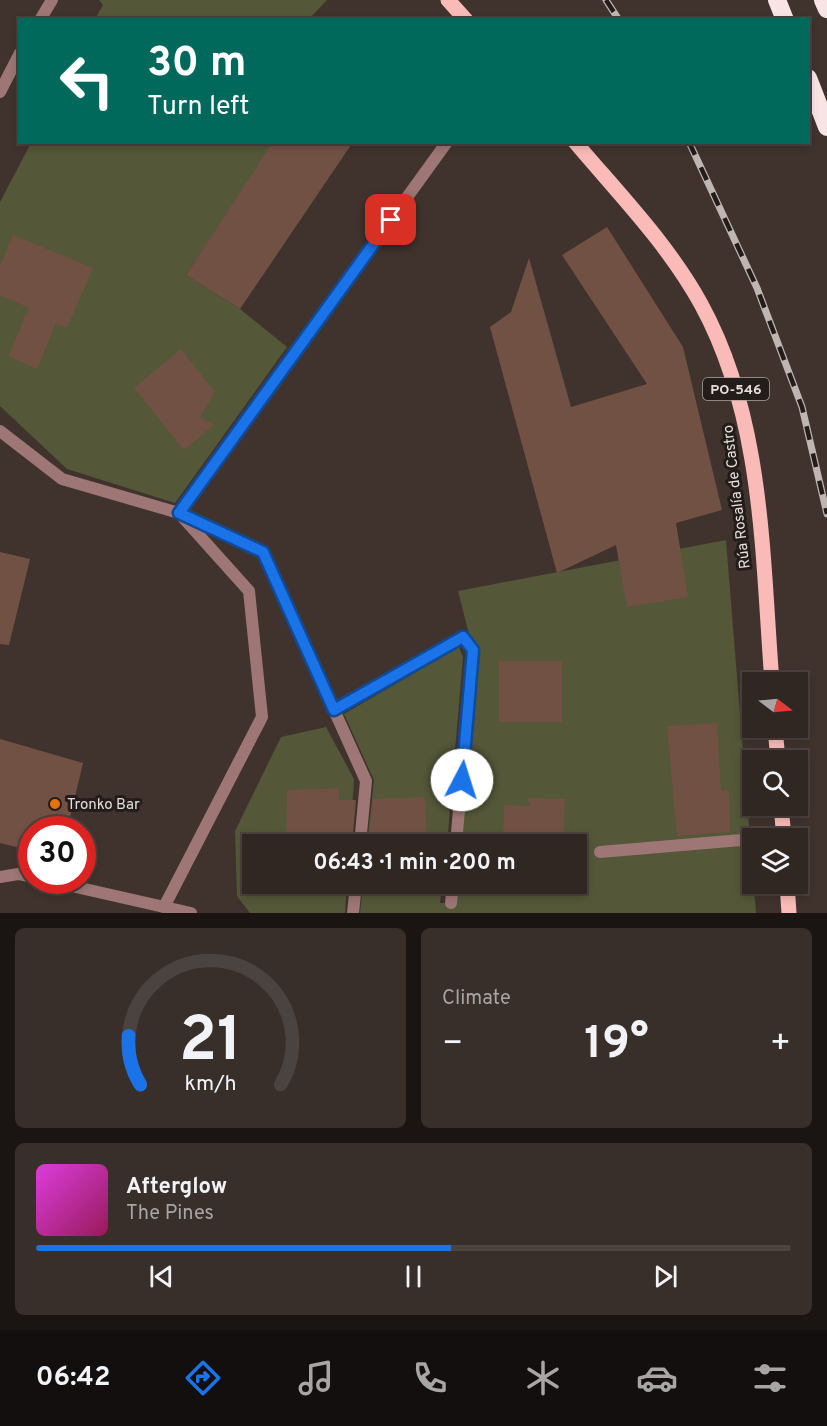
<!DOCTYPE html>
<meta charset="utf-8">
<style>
body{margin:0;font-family:Overpass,sans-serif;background:#382e2a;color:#f1f3f6;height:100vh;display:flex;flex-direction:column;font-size:22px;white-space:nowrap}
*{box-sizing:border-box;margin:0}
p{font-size:20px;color:#a8a5a5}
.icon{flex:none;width:33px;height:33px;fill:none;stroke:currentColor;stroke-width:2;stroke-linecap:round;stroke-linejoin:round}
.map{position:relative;height:913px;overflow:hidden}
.details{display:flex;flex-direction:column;gap:15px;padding:15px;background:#1a1513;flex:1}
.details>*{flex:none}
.hud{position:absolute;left:18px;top:18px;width:792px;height:126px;border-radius:0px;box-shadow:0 3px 9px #0003,0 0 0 2px #4b4340;background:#00695c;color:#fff;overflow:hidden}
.needle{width:39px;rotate:106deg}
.tools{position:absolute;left:742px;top:672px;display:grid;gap:12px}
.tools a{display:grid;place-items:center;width:66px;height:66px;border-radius:0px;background:#302622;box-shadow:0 3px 9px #0003,0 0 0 2px #4b4340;font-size:30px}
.speed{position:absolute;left:18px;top:816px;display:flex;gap:12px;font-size:30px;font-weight:700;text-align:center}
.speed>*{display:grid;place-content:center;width:78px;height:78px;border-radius:50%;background:#302622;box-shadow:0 3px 9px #0003,0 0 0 2px #4b4340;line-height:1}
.speed .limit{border:9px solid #d22;background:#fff;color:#111}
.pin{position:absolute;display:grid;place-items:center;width:51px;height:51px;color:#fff;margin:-26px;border-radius:12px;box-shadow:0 3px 9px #0006}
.me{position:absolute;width:66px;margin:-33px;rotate:5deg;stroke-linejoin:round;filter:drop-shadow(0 0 4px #0008)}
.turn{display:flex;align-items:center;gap:21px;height:126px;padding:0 30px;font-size:27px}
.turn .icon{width:78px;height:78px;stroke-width:2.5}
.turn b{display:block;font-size:42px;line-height:51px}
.big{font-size:45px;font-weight:700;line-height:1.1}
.details .widget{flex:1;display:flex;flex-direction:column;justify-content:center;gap:9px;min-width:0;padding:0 21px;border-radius:9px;background:#382e2a}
.details .dial{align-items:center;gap:0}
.dial svg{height:156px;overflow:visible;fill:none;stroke:#4b4340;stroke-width:7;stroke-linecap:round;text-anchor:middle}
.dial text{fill:#f1f3f6;stroke:none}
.song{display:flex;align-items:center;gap:18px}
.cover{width:72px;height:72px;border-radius:9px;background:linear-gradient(135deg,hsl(300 70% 55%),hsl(330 70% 35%))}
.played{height:6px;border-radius:3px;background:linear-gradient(90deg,#1a73e8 55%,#4b4340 55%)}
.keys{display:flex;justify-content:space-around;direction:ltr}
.heat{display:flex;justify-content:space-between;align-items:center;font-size:33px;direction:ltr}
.details .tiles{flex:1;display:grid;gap:15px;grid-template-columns:1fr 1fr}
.widget:last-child{grid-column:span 2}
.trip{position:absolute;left:242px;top:834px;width:345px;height:60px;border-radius:0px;background:#302622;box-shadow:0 3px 9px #0003,0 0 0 2px #4b4340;font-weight:700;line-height:60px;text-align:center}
.dock{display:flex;height:96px;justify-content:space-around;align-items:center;background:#130f0e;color:#a8a5a5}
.dock .icon{width:42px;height:42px}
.dock .selected{color:#1a73e8}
.dock b{font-size:27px;color:#f1f3f6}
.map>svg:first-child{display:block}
.green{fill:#545738}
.building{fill:#715143}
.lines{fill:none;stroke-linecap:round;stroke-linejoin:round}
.lane{stroke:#9d7675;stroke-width:12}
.street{stroke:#9d7675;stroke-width:12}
.primary{stroke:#f9bab8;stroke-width:15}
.highway{stroke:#f8e4e4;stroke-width:18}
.rail-casing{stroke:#bfb6b2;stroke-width:7}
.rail{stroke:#221c1a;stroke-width:4.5;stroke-dasharray:14;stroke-linecap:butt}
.route-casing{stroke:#114b97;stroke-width:15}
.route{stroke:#1a73e8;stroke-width:10}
.food-dot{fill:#e8710a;stroke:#221c1a;stroke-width:2}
.labels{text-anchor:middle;stroke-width:6;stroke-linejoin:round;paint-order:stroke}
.shield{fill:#221c1a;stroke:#aaa3a0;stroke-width:1.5}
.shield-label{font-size:14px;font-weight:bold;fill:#e5ddd9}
.street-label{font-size:15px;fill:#e5ddd9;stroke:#221c1a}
.poi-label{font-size:15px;fill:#e5ddd9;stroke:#221c1a;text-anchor:start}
</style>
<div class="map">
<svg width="827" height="913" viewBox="0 0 827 913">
<rect width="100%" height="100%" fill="#40332d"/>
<g class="green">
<polygon points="99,0 327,0 309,19 95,19 103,5"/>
<polygon points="31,143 274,143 186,275 240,309 287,347 175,503 67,469 0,406 0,202"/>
<polygon points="726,540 756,913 360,913 363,884 442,884 440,903 451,903 453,884 576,884 576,844 456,844 473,650 458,591"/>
<polygon points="459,647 463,657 447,844 367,844 374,780 344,714"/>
<polygon points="326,727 354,779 350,844 252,844 252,884 347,884 345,913 250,913 237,896 235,831 281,737"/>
</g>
<g class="building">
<polygon points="273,142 353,142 240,309 186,275"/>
<polygon points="607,227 683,347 722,510 676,523 688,597 627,607 616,545 557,573 490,327 511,312 529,258 571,407 647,384 562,255"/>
<polygon points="13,235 93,268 67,328 56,323 37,369 8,356 29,308 0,295 0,266"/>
<polygon points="181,349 215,392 200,417 214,425 184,450 134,388"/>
<polygon points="0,552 30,559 9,645 0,644"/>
<rect x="499" y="661" width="63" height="61"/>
<polygon points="717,723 721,790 729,790 730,832 677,836 667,726"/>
<polygon points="0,739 83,763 67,830 32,830 32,851 0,843"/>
<polygon points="339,788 339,800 356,800 352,844 286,844 287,790"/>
<polygon points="425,797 427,844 368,844 373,799"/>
<polygon points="527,798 565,799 564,836 555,835 554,844 503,844 504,805 531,806"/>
</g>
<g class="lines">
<g class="lane">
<polyline points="756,838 783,836"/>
<polyline points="600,852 753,839"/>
</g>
<g class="street">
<polyline points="40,20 52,0"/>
<polyline points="0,92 20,53"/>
<polyline points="0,431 62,479 179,513 447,142"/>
<polyline points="186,516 263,552 366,781 360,844"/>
<polyline points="334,710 463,637 473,650 456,844"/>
<polyline points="0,877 18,874 32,877"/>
<polyline points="45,880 191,913"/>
<polyline points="451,903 453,884"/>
<polyline points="164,907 262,717 249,591 179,513"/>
<polyline points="353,913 356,884"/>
</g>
<g class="primary">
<polyline points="448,0 466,20"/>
<path d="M575,142C619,194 668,244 701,304C764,419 762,556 772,682"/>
<polyline points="775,728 778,760"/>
<polyline points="781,806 784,838"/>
<polyline points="787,884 789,913"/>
</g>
<g class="highway">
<polyline points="777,0 785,20"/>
<polyline points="823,0 827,9"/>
<polyline points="808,78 827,127"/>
</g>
<g class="rail-casing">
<g id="rail">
<polyline points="606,0 619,20"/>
<polyline points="689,142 757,288 802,407 827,514"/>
</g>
</g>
<use href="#rail" class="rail"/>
</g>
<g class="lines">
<g class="route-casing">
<polyline id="route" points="391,220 179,513 263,552 334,710 463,637 473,650 462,780"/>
</g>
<use href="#route" class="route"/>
</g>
<circle class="food-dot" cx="55" cy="804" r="6"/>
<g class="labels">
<rect class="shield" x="703" y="378" width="66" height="22" rx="4.5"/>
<g class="shield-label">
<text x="736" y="394">PO-546</text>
</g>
<g class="street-label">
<text transform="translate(736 497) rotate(-97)" y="5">Rúa Rosalía de Castro</text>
</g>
<g class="poi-label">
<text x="67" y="809">Tronko Bar</text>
</g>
</g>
</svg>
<div class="tools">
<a><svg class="needle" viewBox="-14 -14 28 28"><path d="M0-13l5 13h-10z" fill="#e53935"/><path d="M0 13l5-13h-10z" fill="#a8a5a5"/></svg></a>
<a><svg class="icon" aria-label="search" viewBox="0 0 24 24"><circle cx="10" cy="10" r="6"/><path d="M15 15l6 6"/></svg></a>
<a><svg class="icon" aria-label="layers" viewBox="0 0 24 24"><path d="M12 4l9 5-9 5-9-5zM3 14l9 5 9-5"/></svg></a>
</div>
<div class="speed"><div class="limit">30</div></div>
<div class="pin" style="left:391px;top:220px;background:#d93025"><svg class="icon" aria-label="arrive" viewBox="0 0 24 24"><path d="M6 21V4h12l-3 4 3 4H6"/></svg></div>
<svg class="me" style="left:462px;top:780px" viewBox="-20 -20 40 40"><circle r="19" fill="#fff"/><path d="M0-13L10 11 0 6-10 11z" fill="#1a73e8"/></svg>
<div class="trip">06:43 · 1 min · 200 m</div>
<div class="hud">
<div class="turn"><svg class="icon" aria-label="left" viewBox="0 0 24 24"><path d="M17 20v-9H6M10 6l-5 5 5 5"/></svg><div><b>30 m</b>Turn left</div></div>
</div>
</div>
<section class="details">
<div class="tiles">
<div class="widget dial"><svg viewBox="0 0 100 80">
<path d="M14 69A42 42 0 1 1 86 69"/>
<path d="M14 69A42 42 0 0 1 8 44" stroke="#1a73e8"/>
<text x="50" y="56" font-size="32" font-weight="700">21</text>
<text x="50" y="72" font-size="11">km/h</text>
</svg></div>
<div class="widget"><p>Climate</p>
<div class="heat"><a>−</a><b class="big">19°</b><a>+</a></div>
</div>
<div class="widget">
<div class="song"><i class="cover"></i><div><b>Afterglow</b><p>The Pines</p></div></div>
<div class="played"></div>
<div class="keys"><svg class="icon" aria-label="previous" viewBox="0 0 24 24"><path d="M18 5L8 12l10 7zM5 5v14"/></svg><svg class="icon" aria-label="pause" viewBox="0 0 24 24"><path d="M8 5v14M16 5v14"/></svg><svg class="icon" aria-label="next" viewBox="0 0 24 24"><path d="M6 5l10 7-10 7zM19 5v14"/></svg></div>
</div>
</div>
</section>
<nav class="dock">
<b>06:42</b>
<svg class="icon selected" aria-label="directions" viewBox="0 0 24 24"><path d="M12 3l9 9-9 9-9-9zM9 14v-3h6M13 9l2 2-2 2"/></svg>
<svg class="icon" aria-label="music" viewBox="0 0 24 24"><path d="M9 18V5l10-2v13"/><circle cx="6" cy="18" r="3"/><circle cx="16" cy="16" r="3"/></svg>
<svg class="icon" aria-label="phone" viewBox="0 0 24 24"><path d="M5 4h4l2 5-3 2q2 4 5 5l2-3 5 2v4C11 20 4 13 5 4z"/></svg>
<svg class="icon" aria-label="climate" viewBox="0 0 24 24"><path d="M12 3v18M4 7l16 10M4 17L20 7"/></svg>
<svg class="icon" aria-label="car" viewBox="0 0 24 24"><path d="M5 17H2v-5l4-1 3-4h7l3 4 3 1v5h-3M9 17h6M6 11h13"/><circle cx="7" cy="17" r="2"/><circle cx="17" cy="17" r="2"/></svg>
<svg class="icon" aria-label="filters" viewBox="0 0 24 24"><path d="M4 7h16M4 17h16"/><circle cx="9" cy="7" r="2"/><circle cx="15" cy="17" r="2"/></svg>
</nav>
